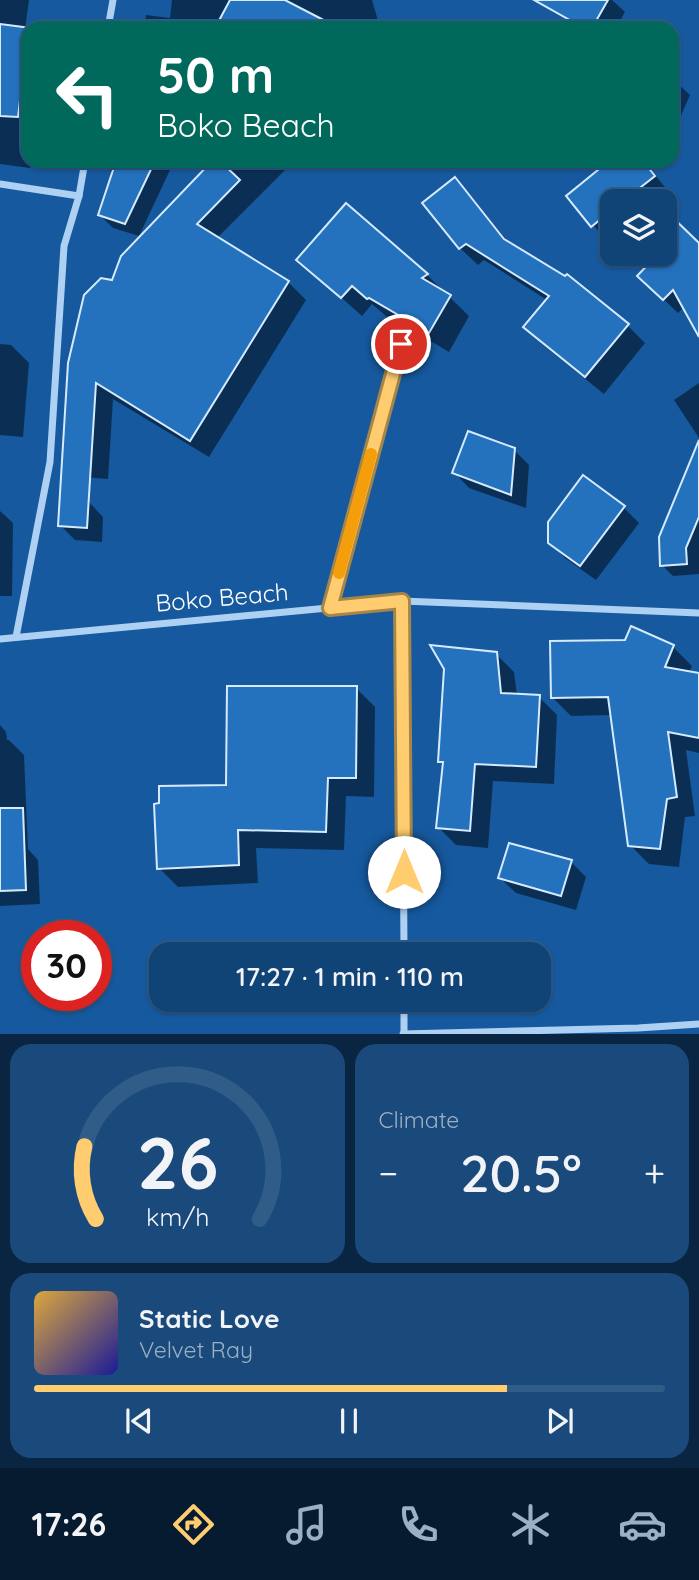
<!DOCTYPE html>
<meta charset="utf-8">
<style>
body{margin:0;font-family:Quicksand,sans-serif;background:#194a7b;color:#f1f3f6;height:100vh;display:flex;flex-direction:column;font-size:26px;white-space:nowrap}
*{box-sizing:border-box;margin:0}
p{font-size:23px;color:#9cb0c5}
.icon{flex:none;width:38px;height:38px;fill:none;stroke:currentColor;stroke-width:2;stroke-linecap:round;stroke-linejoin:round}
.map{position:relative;height:1034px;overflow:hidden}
.side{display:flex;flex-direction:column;gap:10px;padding:10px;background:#092541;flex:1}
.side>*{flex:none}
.banner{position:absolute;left:21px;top:21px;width:658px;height:147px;border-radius:21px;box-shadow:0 2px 5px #0004,0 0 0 2px #305c88;background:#00695c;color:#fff;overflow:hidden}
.buttons{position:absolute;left:600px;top:189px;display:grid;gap:14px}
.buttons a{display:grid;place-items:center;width:77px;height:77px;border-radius:14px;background:#104376;box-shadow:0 2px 5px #0004,0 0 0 2px #305c88;font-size:35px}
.speed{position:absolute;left:21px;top:920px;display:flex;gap:14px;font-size:35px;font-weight:700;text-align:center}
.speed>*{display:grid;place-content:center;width:91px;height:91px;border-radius:50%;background:#104376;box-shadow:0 2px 5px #0004,0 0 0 2px #305c88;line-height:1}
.speed .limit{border:10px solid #d22;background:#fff;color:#111}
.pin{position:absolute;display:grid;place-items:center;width:60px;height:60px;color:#fff;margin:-30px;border:4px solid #fff;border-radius:50%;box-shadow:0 2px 7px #0007}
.me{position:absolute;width:77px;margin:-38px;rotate:0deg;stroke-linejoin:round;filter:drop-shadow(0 0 5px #0008)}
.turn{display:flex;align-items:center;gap:24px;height:147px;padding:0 21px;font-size:32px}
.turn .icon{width:91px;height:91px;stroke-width:2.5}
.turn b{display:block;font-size:49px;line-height:60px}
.big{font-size:52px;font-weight:600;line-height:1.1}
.side .widget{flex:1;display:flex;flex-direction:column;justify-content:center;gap:10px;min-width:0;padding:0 24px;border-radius:21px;background:#194a7b}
.side .dial{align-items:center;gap:0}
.dial svg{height:182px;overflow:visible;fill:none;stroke:#305c88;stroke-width:7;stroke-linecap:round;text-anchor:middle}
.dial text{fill:#f1f3f6;stroke:none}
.song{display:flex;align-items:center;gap:21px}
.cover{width:84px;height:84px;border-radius:10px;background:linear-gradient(135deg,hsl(40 70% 55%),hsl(240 70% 35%))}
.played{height:7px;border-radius:4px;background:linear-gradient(90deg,#ffcd70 75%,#305c88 75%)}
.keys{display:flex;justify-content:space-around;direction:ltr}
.heat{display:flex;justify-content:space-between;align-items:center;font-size:38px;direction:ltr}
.side .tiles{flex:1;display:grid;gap:10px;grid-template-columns:1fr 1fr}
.widget:last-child{grid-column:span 2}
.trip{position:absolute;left:149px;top:942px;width:402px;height:70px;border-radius:21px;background:#104376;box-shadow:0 2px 5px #0004,0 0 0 2px #305c88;font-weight:600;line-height:70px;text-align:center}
.menu{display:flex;height:112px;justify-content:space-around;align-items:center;background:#061b2f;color:#9cb0c5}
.menu .icon{width:49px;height:49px}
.menu .active{color:#ffcd70}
.menu b{font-size:32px;color:#f1f3f6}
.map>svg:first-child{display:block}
.shadow{fill:#0007}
.building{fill:#2471bd;stroke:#d6eafd;stroke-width:2}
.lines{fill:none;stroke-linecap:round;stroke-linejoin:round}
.minor{stroke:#aed1f3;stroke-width:7}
.route-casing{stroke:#a68549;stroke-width:18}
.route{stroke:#ffcd70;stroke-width:12}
.slow{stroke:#f59e0b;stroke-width:12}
.labels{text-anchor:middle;stroke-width:7;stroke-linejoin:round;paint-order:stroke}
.street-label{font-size:24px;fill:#fff;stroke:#16599e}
</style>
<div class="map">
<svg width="699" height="1034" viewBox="0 0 699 1034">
<rect width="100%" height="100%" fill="#16599e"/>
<g class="shadow">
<polygon points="0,0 29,0 25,29 28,29 28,161 31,161 30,168 0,164"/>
<polygon points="172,0 372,0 379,24 374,28 144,28 146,15 170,18"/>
<polygon points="567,0 612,0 625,12 616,28 575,28 560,13"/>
<polygon points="672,78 690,95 673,134 672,133"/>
<polygon points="99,161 162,161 170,170 139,236 113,228 100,215 114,174"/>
<polygon points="214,161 294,161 217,238 288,282 306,300 209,457 113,399 108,479 82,477 64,459 113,282"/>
<polygon points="612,161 644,161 668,191 655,201 612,201 612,236 607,241 568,196"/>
<polygon points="454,180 472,197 510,245 627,325 645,343 604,394 543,345 525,327 547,300 484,260 478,265 460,248"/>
<polygon points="346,205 427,275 469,316 449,352 389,316 387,317 372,304 362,316 299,260"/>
<polygon points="665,212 699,245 699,333 684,307 678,313 639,276 651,264 640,254 665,254"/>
<polygon points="0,344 11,345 29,363 23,437 0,435"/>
<polygon points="699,383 699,438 674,400"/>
<polygon points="514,450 529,465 526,508 469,488 454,472"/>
<polygon points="584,477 624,508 639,523 596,580 565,558 550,542"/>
<polygon points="699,491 699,574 673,576 662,565"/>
<polygon points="88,501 103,517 102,542 75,540 60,525"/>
<polygon points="0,511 13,523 12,596 0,596"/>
<polygon points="632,628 673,647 692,666 689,673 699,675 699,753 686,750 695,816 685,817 679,867 649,864 630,845 612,715 571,716 552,697 626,642"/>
<polygon points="496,654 514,672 517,696 539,697 557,715 554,784 493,781 488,848 456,845 438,827 444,766 440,762"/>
<polygon points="356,688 375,707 374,797 346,796 344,850 256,848 258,883 178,887 159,868 228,787"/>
<polygon points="0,725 6,732 7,740 9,740 24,755 28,849 38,860 40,904 0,906"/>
<polygon points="571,862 586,877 576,910 516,893 500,878"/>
</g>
<g class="building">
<polygon points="230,0 285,0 339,28 215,28"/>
<polygon points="534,0 608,0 592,28 584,28"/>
<polygon points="0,24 31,28 28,28 27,60 25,59 18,117 0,116"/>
<polygon points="116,161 155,161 125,224 98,215"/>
<polygon points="212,161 220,161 240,180 197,224 289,281 190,441 96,383 87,528 58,526 68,363 84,295 101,278 112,280 121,256"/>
<polygon points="609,161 643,161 655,176 641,187 656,201 612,201 612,210 591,227 566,196"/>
<polygon points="455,177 504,239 565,276 567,274 629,324 585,377 523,327 549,296 466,244 459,249 422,203"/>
<polygon points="346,203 428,274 422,278 451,295 429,333 369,298 367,299 352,286 341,298 296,260"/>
<polygon points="665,210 699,243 699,337 673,290 663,300 637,276 658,254 665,254"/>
<polygon points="468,431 515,448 511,495 452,473"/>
<polygon points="699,440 699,517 686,548 687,564 660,566 659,537"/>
<polygon points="583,475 625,506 580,566 548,543 548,522"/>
<polygon points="631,626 674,645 665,667 699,673 699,738 668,732 677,797 667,799 660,849 628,846 608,697 551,698 550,641 625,640"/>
<polygon points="430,645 497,652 501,693 540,695 536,767 475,764 470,831 436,828 443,762 438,762 444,669"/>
<polygon points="227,686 357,686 356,778 328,778 326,832 238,830 239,865 157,869 154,804 159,803 159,786 226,785"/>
<polygon points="0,808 23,808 26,890 0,891"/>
<polygon points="509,843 572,860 561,896 498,878"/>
</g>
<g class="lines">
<g class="minor">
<polyline points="108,28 113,0"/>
<polyline points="0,184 79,196"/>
<polyline points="402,601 404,954"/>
<polyline points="330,608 401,344"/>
<polyline points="16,637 50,462 64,246 79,196 85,161"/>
<polyline points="0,639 402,601 699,613"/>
<polyline points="404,999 404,1034"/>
<polyline points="403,1034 638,1028 699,1024"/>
</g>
</g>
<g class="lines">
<g class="route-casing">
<polyline id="route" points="401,344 330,608 402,601 404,872"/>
</g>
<use href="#route" class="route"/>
<polyline class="slow" points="339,573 371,454"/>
</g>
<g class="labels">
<g class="street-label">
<text transform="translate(222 598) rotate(-5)" y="8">Boko Beach</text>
</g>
</g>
</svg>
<div class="buttons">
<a><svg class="icon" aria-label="layers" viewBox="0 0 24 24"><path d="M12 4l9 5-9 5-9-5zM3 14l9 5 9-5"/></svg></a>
</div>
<div class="speed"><div class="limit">30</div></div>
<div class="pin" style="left:401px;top:344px;background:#d93025"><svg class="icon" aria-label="arrive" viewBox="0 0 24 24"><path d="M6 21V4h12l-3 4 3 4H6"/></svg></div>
<svg class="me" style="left:404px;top:872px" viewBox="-20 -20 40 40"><circle r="19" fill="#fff"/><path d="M0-13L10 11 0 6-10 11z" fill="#ffcd70"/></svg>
<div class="trip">17:27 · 1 min · 110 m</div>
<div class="banner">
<div class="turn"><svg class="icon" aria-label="left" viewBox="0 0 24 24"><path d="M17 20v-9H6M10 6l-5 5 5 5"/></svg><div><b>50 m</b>Boko Beach</div></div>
</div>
</div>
<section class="side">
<div class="tiles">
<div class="widget dial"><svg viewBox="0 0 100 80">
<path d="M14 69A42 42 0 1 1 86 69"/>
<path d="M14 69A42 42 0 0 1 9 37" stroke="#ffcd70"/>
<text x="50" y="56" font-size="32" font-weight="700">26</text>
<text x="50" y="72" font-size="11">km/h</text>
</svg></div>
<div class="widget"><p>Climate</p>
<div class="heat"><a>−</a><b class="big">20.5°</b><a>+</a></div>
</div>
<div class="widget">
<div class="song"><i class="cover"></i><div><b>Static Love</b><p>Velvet Ray</p></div></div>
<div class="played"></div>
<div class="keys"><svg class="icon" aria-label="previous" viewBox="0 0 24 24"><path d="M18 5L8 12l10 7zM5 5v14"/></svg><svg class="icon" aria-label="pause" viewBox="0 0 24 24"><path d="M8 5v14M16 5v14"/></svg><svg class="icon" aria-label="next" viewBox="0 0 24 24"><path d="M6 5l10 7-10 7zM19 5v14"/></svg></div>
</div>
</div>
</section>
<nav class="menu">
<b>17:26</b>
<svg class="icon active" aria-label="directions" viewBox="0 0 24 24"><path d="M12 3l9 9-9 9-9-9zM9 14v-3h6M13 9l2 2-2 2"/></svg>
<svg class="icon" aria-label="music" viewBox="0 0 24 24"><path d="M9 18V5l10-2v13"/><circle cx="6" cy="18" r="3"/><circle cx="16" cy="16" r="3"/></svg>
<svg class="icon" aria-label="phone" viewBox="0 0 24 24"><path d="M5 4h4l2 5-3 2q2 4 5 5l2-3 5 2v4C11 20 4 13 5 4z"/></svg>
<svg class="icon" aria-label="climate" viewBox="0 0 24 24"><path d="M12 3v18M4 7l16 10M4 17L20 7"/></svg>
<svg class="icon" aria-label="car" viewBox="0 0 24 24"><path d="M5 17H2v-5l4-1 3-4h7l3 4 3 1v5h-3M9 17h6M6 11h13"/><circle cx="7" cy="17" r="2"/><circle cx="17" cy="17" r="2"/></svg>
</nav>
